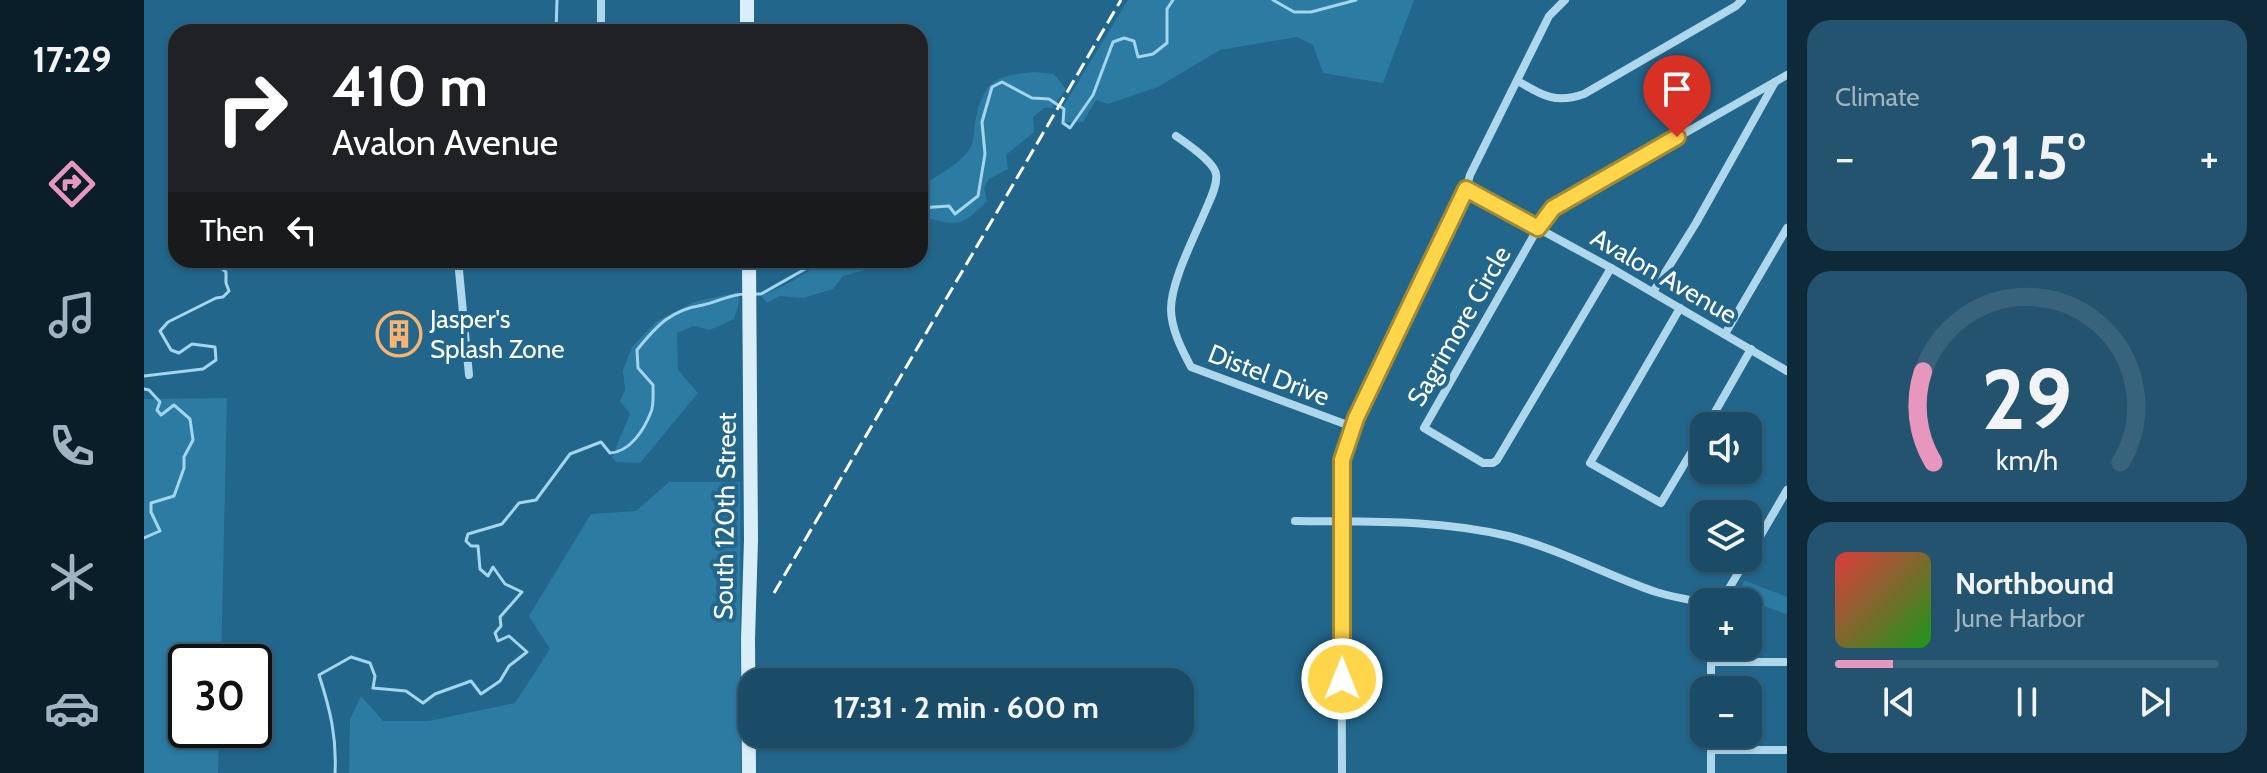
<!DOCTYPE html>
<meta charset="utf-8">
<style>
body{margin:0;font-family:Cabin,sans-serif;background:#23536e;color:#f1f3f6;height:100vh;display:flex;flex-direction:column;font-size:30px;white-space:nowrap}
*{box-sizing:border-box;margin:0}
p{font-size:26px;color:#9fb4c0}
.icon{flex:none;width:44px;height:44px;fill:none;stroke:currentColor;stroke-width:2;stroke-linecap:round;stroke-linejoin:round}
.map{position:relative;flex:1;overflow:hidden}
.side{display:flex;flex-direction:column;gap:20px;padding:20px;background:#0e2a39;width:480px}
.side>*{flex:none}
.hud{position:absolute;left:24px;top:24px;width:760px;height:244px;border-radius:24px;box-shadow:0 2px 6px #0004,0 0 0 2px #38637c;background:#202124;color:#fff;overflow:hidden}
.fabs{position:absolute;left:1546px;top:412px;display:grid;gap:16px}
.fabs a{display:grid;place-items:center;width:72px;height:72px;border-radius:16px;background:#1a4c68;box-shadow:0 2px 6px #0004,0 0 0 2px #38637c;font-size:40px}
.speed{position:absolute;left:24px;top:644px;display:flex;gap:16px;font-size:40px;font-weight:700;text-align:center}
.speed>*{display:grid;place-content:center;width:104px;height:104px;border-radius:50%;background:#1a4c68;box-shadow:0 2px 6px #0004,0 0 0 2px #38637c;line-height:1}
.speed .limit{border:4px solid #111;border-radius:12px;background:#fff;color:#111}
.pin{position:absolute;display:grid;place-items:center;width:68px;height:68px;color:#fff;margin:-82px -34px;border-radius:50% 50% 50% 0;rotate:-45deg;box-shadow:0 0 8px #0007}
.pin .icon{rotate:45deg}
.me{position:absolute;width:88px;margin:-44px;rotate:0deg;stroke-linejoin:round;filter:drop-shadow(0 0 6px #0008)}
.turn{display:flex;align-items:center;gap:28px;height:168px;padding:0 32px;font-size:36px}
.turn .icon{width:104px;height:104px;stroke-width:2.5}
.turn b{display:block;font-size:56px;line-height:68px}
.then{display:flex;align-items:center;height:76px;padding:0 32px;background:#0003;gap:16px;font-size:30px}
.big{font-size:60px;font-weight:800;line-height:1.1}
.side .card{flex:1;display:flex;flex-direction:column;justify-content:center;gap:12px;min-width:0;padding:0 28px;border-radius:24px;background:#23536e}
.side .dial{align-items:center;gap:0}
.dial svg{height:208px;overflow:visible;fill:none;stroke:#38637c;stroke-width:7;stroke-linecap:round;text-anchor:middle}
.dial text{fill:#f1f3f6;stroke:none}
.song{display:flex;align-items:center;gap:24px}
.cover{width:96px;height:96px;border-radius:12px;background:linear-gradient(135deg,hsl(0 70% 55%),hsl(120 70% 35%))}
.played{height:8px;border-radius:4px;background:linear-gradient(90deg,#e797bd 15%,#38637c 15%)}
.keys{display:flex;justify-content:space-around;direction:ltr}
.heat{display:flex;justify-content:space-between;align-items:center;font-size:44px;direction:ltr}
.trip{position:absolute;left:594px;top:668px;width:456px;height:80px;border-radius:24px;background:#1a4c68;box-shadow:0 2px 6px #0004,0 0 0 2px #38637c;font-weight:800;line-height:80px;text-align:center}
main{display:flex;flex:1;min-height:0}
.tabs{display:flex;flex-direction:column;width:144px;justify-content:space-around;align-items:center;background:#0a1e2a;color:#9fb4c0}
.tabs .icon{width:56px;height:56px}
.tabs .on{color:#e797bd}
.tabs b{font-size:36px;color:#f1f3f6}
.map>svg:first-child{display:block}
.green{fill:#2c7ba3}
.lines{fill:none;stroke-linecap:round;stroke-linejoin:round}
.stream{stroke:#a3d5ec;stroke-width:3}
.minor{stroke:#afd7eb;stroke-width:8}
.secondary{stroke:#daeef9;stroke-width:14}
.rail{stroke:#fff;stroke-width:3;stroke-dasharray:14 6;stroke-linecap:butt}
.route-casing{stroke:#a68a30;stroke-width:20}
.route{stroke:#ffd54a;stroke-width:14}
.labels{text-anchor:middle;stroke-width:8;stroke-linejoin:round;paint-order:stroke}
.street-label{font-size:26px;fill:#fff;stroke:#22668b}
.poi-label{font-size:26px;fill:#fff;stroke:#22668b;text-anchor:start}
</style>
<main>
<nav class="tabs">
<b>17:29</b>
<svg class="icon on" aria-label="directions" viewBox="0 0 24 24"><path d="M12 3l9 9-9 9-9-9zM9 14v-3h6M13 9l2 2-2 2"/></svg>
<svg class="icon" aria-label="music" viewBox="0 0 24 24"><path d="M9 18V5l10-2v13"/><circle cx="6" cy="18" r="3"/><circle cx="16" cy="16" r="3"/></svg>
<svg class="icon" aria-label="phone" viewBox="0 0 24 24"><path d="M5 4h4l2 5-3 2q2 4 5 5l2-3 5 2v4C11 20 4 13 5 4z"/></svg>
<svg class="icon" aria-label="climate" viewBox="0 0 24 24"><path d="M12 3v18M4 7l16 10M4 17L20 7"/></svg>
<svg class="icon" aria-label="car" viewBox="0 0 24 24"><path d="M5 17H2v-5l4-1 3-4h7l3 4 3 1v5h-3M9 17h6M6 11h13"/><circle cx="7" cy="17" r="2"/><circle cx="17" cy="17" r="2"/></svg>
</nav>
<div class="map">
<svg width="1643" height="773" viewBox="0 0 1643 773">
<rect width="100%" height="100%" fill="#22668b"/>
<g class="green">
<polygon points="984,0 1270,0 1239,83 1179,73 1169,45 1153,37 1076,50 1014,87 964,104 952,100 939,122 921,122 920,105"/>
<path d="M890,72L910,74L922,89L908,108H900L889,117L890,132L862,155L864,169L845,179L840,188L843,201C819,226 814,227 781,217L776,224V186C790,178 819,162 826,148C830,141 830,130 831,123C840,81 848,76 890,72Z"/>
<polygon points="682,260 699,262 703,260 762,260 754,266 740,265 699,276 689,289 659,298 636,296 623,303 617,296 647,282"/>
<polygon points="595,292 595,303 590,319 566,330 550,326 533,333 534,370 554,393 496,463 472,462 468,457 486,414 476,401 481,390 479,370 488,347 513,321 550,302"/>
<polygon points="83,398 77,662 42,662 42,730 75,730 74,773 0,773 0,399"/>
<polygon points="525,482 596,482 597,773 205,773 206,719 217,696 239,721 285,721 371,703 406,649 385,616 447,514 492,511"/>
<polygon points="1601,581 1643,597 1643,614 1591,596"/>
</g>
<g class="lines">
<g class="stream">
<polyline points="1129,0 1150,12 1167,12 1212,0"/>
<polyline points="412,32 413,0"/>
<polyline points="776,208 805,206 811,214 834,196 841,154 838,122 848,87 858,82 888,98 905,99 920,109 919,123 926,128 949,95 969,42 980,38 990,41 994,57 1009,54 1023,43 1023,9 1029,0"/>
<polyline points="39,260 42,263 48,260"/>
<polyline points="118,260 144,267 160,260"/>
<polyline points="610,294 617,294 677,260"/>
<polyline points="0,376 59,369 72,360 71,347 48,344 35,353 27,350 16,331 24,322 72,298 79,297 85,291 82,283 82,272 68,260"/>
<polyline points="0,389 5,390 16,402 13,410 17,415 30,405 46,419 49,440 40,457 40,468 30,496 7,503 7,512 16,531 0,538"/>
<path d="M191,773C193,737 186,709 175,675L207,657L226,663L231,676L229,688L262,691L279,703L291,694L327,681L337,694L356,681L365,666L383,652L365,636L354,641L351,633L357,626L356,617L378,592L361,584L349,567L344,576L336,569L334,546H327L322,541L324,534L358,524L375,503L392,500L426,454L457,442L466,453C486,452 500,430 507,412C510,405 509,394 509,385L494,368L493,350C513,325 527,310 559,305C574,302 586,294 602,294"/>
</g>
<g class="minor">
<polyline points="457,0 457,32"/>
<path d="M1374,81C1399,96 1412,104 1440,94L1592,6L1598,0"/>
<path d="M1032,136C1042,143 1070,162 1072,174C1074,184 1066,200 1062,209C1051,236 1027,281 1027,309C1027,329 1038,350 1047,367L1209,427"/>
<polyline points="1322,189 1326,175 1405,16 1421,0"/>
<polyline points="314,260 325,375"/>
<polyline points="1467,268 1353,460 1349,463 1339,463 1280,428 1394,228 1409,208 1643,75"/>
<polyline points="1509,292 1552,223 1631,82"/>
<polyline points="1536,308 1446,463 1517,503 1560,431"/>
<polyline points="1581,334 1643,228"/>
<polyline points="1563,426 1607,349"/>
<path d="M1151,521C1223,522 1293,519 1364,536C1416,549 1462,575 1512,592C1528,597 1544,599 1560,603"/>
<polyline points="1604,557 1643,490"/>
<polyline points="1577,602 1603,558"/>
<polyline points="1567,662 1641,662"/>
<polyline points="1567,690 1567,646"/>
<polyline points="1567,734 1567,773"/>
<polyline points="1567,750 1641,750"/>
<polyline points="1198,773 1197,522 1198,460 1212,418 1322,189 1467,268 1643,371"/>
</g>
<g class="secondary">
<polyline points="603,0 603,32"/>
<polyline points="605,773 604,639 607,540 605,260"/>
</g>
<polyline class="rail" points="630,593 977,0"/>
</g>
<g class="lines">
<g class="route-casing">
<polyline id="route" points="1198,679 1198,460 1212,418 1322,189 1394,228 1409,208 1533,137"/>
</g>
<use href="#route" class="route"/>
</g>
<defs>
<g id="building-ring" transform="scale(2.3)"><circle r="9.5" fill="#22668b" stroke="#f7b371" stroke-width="1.5"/><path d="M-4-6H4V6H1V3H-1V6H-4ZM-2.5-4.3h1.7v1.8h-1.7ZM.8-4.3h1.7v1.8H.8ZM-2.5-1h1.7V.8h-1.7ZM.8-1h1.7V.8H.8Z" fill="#f7b371"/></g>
</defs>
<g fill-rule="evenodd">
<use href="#building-ring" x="255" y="334"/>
</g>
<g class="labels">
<g class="street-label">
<text transform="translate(1520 276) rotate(30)" y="9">Avalon Avenue</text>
<text transform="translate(1315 326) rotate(-60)" y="9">Sagrimore Circle</text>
<text transform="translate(1125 375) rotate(21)" y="9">Distel Drive</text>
<text transform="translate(581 516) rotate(-89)" y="9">South 120th Street</text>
</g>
<g class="poi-label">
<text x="286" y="328">Jasper's<tspan x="286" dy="30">Splash Zone</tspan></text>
</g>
</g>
</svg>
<div class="fabs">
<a><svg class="icon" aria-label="sound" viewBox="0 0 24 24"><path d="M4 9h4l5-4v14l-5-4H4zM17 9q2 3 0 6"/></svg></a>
<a><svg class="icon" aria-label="layers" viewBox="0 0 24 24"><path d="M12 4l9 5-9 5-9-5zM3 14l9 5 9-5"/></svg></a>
<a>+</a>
<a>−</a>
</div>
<div class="speed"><div class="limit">30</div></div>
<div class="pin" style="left:1533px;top:137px;background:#d93025"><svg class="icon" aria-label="arrive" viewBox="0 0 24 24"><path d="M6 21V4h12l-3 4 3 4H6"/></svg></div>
<svg class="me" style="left:1198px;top:679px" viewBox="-20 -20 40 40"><circle r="17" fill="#ffd54a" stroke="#fff" stroke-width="3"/><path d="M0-11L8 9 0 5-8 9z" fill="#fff"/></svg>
<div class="trip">17:31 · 2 min · 600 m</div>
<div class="hud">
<div class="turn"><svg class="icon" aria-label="right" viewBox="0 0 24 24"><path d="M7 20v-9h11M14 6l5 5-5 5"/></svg><div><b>410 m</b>Avalon Avenue</div></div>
<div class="then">Then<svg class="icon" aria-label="left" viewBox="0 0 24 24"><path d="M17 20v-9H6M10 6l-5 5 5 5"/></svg></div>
</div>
</div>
<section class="side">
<div class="card"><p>Climate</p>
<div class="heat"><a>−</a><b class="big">21.5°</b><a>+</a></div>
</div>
<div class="card dial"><svg viewBox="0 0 100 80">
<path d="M14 69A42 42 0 1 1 86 69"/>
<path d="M14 69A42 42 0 0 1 10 34" stroke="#e797bd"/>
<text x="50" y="56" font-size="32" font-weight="700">29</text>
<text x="50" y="72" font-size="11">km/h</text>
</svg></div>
<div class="card">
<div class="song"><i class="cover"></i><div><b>Northbound</b><p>June Harbor</p></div></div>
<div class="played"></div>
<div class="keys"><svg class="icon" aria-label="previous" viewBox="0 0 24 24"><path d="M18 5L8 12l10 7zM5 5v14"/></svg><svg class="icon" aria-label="pause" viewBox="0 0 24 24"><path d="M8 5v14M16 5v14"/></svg><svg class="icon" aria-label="next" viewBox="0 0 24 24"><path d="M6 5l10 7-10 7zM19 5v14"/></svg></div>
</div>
</section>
</main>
